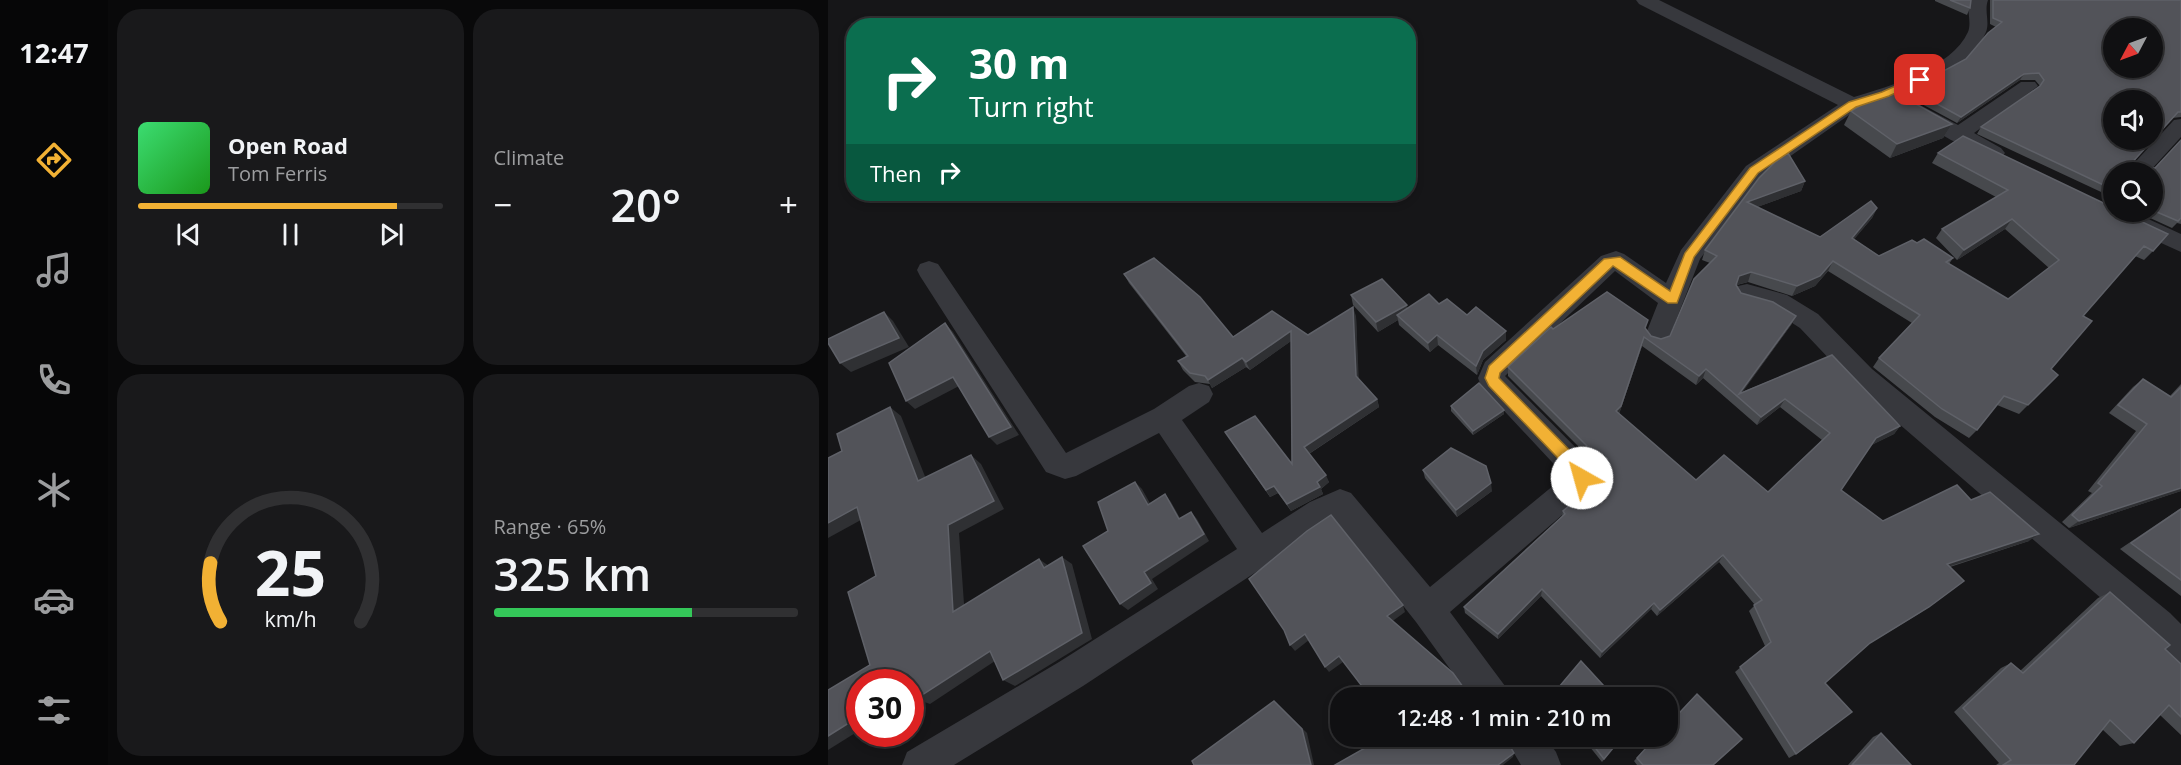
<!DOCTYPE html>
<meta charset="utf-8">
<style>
body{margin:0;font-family:"Open Sans",sans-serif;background:#19191b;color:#f1f3f6;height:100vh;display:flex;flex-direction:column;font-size:22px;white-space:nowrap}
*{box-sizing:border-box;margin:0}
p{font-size:20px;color:#9c9d9f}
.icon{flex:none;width:33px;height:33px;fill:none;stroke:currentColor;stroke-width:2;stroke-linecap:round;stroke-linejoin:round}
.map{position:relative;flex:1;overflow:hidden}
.details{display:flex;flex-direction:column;gap:9px;padding:9px;background:#09090a;width:720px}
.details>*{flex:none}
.guide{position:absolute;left:18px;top:18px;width:570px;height:183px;border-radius:24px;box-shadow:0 3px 9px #0003,0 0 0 2px #303032;background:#0b6e4f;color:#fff;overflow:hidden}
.needle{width:39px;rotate:229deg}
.tools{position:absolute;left:1275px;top:18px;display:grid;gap:12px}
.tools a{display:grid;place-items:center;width:60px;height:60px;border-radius:50%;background:#101012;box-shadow:0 3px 9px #0003,0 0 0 2px #303032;font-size:30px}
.speed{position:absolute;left:18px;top:669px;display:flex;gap:12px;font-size:30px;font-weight:700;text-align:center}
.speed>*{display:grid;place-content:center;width:78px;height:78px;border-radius:50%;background:#101012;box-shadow:0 3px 9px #0003,0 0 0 2px #303032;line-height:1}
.speed .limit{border:9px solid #d22;background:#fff;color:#111}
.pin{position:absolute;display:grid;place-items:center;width:51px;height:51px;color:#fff;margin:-26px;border-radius:12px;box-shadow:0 3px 9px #0006}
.me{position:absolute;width:66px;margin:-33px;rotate:322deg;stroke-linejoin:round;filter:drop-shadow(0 0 4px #0008)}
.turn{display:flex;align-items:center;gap:21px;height:126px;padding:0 24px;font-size:27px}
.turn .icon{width:78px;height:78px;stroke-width:2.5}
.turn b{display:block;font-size:42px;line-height:51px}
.then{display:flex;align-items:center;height:57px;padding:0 24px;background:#0003;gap:12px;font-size:22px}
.big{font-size:45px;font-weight:600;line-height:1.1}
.details .tile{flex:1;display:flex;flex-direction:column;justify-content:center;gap:9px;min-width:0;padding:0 21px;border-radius:24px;background:#19191b}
.details .dial{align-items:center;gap:0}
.dial svg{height:156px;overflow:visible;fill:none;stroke:#303032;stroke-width:7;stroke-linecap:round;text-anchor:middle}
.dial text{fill:#f1f3f6;stroke:none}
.song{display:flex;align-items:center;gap:18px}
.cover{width:72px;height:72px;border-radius:9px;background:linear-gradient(135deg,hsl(140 70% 55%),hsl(120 70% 35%))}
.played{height:6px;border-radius:3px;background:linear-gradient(90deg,#f2b134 85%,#303032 85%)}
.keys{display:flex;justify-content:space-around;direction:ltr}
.heat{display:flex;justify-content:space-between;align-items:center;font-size:33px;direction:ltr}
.charge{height:9px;border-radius:4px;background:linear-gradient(90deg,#34c759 65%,#303032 0)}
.details .tiles{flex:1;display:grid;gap:9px;grid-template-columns:repeat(2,1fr)}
.trip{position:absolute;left:502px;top:687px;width:348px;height:60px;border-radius:24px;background:#101012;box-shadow:0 3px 9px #0003,0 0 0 2px #303032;font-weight:600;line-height:60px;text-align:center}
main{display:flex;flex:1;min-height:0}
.tabs{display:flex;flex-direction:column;width:108px;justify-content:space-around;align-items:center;background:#060607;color:#9c9d9f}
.tabs .icon{width:42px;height:42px}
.tabs .active{color:#f2b134}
.tabs b{font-size:27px;color:#f1f3f6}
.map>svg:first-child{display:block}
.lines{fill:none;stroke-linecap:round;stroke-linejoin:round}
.street{fill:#37383d;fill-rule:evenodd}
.wall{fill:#47494d;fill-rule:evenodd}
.shaded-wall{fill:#2f3033}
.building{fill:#525359;stroke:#5f6168;stroke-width:1.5;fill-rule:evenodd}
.route{fill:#f2b134;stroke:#9d7322;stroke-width:1.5}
</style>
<main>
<nav class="tabs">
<b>12:47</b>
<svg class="icon active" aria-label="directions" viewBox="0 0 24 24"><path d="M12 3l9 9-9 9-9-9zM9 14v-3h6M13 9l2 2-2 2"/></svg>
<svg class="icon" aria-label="music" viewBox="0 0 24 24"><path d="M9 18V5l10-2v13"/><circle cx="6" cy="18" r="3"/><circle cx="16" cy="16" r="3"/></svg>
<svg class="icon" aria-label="phone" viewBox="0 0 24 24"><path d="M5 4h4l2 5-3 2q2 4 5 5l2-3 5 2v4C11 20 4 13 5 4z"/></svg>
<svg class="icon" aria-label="climate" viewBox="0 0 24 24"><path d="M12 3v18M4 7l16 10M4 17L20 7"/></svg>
<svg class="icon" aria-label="car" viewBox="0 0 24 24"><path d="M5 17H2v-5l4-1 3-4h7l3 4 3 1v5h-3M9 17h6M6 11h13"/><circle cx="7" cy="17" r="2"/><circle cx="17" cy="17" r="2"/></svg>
<svg class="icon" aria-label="filters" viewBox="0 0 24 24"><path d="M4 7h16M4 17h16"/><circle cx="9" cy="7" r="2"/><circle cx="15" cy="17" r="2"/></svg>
</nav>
<section class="details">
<div class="tiles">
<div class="tile">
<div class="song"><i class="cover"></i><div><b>Open Road</b><p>Tom Ferris</p></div></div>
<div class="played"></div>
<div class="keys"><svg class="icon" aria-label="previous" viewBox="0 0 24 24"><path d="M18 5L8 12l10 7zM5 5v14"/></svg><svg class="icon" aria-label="pause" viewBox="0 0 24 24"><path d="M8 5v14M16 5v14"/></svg><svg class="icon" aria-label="next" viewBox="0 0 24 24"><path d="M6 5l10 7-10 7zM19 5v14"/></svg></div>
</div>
<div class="tile"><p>Climate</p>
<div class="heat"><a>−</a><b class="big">20°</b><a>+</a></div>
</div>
<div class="tile dial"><svg viewBox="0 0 100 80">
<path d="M14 69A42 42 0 1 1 86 69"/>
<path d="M14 69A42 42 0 0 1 9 39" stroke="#f2b134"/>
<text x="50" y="56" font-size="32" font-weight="700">25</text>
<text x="50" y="72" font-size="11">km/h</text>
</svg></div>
<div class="tile"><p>Range · 65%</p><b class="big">325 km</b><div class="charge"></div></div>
</div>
</section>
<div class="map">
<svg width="1353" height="765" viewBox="0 0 1353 765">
<rect width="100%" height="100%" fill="#161618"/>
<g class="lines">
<g class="street">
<path d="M808,0H831L1026,97C1060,87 1124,68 1140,32C1144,22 1138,11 1142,0H1160C1156,11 1162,22 1158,32C1143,67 1105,81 1073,95L1130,125L1193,82H1207L1210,86L1146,133L1173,148L1177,153L1173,158L1166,160L1123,140L1055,101L1031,108L934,176L872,259L839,343L830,346L821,343L817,336L830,303L787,271L677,376L762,462L769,478L755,497L622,612L677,686L682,698H643L588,622L507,520L255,686L126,765H74L79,752L231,662L409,549L331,433L248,476L237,479L218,472L92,276L89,270L92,264L101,261L110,264L238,453L326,409L361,386L371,383L381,386L385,394L381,402L354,420L434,533L482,502L512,489L523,493L602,587L737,476L653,386L650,378L657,362L773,256L788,251L796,254L838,283L853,250L918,166L1010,105L811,4Z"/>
<polygon points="1353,119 1353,137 1321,172 1298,172 1346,120"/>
<polygon points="1286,204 1286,212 1305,212 1353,234 1353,252 1278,218 1275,212 1278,206"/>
<polygon points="919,284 959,295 990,314 1044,369 1342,613 1353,624 1353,664 1341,659 1318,637 1026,385 972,328 942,309 910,300 907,293 910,286"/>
<polygon points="676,736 716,736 728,752 733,765 693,765"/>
</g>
</g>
<g class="wall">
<polygon points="1107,0 1143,0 1142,8 1139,15 1107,1"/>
<polygon points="1162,0 1353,0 1353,117 1344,118 1301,166 1303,168 1327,168 1353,140 1353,224 1349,223 1344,228 1309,212 1324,212 1324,172 1286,172 1286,198 1149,134 1153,127 1212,86 1207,80 1192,80 1129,123 1079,96 1082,89 1138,59 1168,27 1162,24"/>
<polygon points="1023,111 1124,124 1115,138 1062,158 1016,125"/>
<path d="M1135,136L1325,251L1316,260L1307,256L1255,316L1223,369L1230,375L1191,414L1169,405L1149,430L1141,438L1107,417L1045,367L1051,358L1084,323L1000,271L987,286L964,296L920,282L909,285L913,293L968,316L963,325L914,392L1004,355L1072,426L1066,434L1043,445L1013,490L1055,521L1143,500L1201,541L1122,567L1092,613L1039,645L997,683L968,754L961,758L907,672L937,646L921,611L927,605L891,562L829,616L823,609L772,658L713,596L670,639L637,613L636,607L734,516L735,511L758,491L771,474L764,460L680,376V367L725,329L817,328L823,336L833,339L842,336L882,263L874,260L877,250L931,178L977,181L973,191L929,207L992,237L1049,208L1044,218L1026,239L1051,256L1089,243L1125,258L1121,264L1180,299L1221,268L1177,229L1129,260L1108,238L1114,229L1168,197L1104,163L1110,153ZM814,346L868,385L875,378L929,425L952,407L994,440L940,492L868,480L791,414Z"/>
<polygon points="296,274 405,337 480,335 528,316 530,378 549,399 551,407 481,454 501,482 493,489 495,494 463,511 450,493 442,497 397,432 464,464 463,341 422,370 418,367 384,388 382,384 367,382 355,370 350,361 358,356 301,283"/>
<polygon points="523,295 579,305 579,309 611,304 639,315 678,340 655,360 649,375 610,345 602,352 571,325 570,320 550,332 525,305"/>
<polygon points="1315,379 1342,396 1353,384 1353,491 1241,528 1234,522 1264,493 1260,491 1308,431 1281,413 1305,387"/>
<polygon points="623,406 676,414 645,435 623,411"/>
<polygon points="595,470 664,491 629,517 597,478"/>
<polygon points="1353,508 1353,596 1292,549"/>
<polygon points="1282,592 1337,649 1353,664 1353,735 1332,715 1306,743 1292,746 1274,729 1246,765 1168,765 1171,763 1126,712 1173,668 1183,663 1192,671 1270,598"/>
<polygon points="1053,733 1083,765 1020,765 1045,737"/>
<polygon points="753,736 795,736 774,762"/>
<polygon points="829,736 885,765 809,765 806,761"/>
</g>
<g class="shaded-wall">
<polygon points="1196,74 1192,80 1129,123 1133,117"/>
<polygon points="1124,124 1115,138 1062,158 1069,144"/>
<polygon points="977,181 973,191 916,212 919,202"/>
<polygon points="1049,208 1044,218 1019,248 1024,238"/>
<polygon points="1184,219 1177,229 1129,260 1136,250"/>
<polygon points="1005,261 1000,271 987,286 964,296 969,286"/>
<polygon points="923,272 920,282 908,285 911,276"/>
<polygon points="579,305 580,314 569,315 570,320 550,332 548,322"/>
<polygon points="525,307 528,316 531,384 528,376"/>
<polygon points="56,312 65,321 81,347 23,372 12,363"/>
<polygon points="968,316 963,325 911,397 911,394"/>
<polygon points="117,323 125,332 191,435 169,445 161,437"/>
<polygon points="463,331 466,339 422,370 418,362"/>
<polygon points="678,331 678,340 655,360 649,375 648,366 655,351"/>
<polygon points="609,335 610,345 602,352 600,343"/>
<polygon points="816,337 814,346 791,414 788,411"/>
<polygon points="414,358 418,367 384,388 380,380"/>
<polygon points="878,369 875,378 868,385 871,376"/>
<polygon points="125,377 133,385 87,409 78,401"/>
<polygon points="549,399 551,407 479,455 476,447"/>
<polygon points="957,399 952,407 929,425 933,417"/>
<polygon points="62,407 73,416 102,489 90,481"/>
<polygon points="676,410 676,414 645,435 645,431"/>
<polygon points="1072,426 1066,434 1042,446 1048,438"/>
<polygon points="143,455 153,464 176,509 131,533 137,618 125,612 120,525"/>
<polygon points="498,475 501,482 493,489 495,494 463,511 459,504"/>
<polygon points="307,482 314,489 327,512 320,505"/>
<polygon points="663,483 664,491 629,517 628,510"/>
<polygon points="446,486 450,493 442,497 438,490"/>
<polygon points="1353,488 1353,491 1241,528 1251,521"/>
<polygon points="337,494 343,502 357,527 351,519"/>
<polygon points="29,507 42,515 0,538 0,523"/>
<polygon points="363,512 369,519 381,541 324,579 330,589 300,610 292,604"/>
<polygon points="1211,534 1201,541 1110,570 1119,564"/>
<polygon points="895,555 891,562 829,616 832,610"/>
<polygon points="234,557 244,564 264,639 187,686 175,680"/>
<polygon points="211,559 221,566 216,568"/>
<polygon points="714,589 713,596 670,639 670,634"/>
<polygon points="826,603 823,609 772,658 774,652"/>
<polygon points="575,605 577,612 562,623 559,616"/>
<polygon points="477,634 481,640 467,651 462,645"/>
<polygon points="162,651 173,657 102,704 88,699"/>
<polygon points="511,656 515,662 501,672 497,667"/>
<polygon points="82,685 96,690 82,698"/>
<polygon points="446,701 479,733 486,765 483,765"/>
<polygon points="32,716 32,730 0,750 0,736"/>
<polygon points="686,753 685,757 675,765 670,765"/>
</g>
<g class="building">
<polygon points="1122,0 1143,0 1142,8"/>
<path d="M1165,0H1353V112H1350L1301,166L1303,168H1327L1353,140V218L1350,221L1324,210V172H1286V190L1153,127L1212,86L1216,80L1211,73L1196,74L1133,117L1082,89L1138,59L1160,33L1174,22L1165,18ZM1286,28H1324V68H1286ZM1286,100H1324V140H1286Z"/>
<polygon points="1061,89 1124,124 1069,144 1023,111"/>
<path d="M1135,136L1286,208V212H1293L1340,234L1325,251L1316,246L1255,316L1264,321L1223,369L1230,375L1200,405L1176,396L1149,430L1114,409L1051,358L1092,315L1005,261L992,276L969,286L923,272L911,276L908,285L913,293L945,302L968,316L911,394L1004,355L1072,426L1048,438L1013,490L1055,521L1129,485L1143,500L1162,492L1211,534L1119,564L1136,581L1101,607L1042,643L997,683L1024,712L968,754L912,667L943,642L926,605L934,600L895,555L832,610L826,603L774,652L714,589L670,634L636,607L737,514L735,511L758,491L773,472V465L765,452L680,367L723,327L725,329L779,292L820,320L817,328L823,336L833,339L842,336L866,279L889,256L877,250L931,178L946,163L960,153L977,181L919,202L992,237L1043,201L1049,208L1024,238L1051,256L1084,240L1089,243L1096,239L1125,258L1118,262L1180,299L1231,260L1184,219L1136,250L1114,229L1180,190L1110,153ZM816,337L871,376L878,369L933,417L957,399L1002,433L940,492L896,455L868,480L788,411L793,406Z"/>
<polygon points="326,258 372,297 405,337 444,311 480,335 525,307 528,376 549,399 476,447 498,475 489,482 492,487 459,504 446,486 438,490 397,432 427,416 464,464 463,331 418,362 414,358 380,380 377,376 362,373 350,361 360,356 296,274"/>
<polygon points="554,279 579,305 548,322 523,295"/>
<polygon points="601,294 611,304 619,299 639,315 648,307 678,331 655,351 648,366 609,335 600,343 569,315"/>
<polygon points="56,312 71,338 12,363 0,343 0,339"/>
<polygon points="117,323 183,427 161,437 125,377 78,401 61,363"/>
<polygon points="1315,379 1343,397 1353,387 1353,488 1251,521 1244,515 1274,486 1270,483 1319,424 1290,405"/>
<polygon points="651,383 676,410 645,431 623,406"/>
<polygon points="62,407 90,481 143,455 166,501 120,525 125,612 211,559 216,568 234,557 254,633 175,680 162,651 88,699 82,685 82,682 32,682 32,716 0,736 0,690 42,665 20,592 48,576 29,507 0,523 0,458 14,451 9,434"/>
<polygon points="623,448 658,466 663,483 628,510 595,470"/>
<polygon points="307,482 320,505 337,494 351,519 363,512 376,534 316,572 323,583 292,604 255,546 280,531 270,502"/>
<polygon points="1353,509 1353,580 1303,543"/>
<polygon points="503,515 575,605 559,616 625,673 640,694 654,695 656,698 543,698 511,656 497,667 477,634 462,645 456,630 421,579 479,531"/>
<polygon points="1282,592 1342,645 1337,649 1353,664 1353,717 1341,705 1306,743 1282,720 1246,765 1175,765 1183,760 1135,708 1183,663 1195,673"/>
<polygon points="753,661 787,698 727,698 725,694"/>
<polygon points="869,694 914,739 885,765 815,765 809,758 829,736 840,736 840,725"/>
<polygon points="446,701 474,729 483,765 366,765 364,761"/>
<polygon points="1053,733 1083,765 1024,765"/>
<polygon points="558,736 676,736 686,753 670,765 507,765"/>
<polygon points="758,736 795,736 776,759"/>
</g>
<polygon class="route" points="1088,77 1096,80 1061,96 1028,107 930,173 866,257 849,303 840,303 785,266 672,373 671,378 757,466 761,478 759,482 754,484 748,482 745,474 661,386 657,378 661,366 776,259 792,257 842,291 857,253 922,168 1021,102 1054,92"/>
</svg>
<div class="tools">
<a><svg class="needle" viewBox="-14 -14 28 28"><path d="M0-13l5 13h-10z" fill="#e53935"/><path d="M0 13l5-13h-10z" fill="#9c9d9f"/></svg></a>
<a><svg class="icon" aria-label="sound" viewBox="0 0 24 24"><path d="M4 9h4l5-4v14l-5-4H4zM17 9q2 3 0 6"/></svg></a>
<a><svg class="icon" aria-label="search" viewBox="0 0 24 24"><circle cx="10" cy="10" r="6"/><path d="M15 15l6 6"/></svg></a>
</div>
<div class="speed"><div class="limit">30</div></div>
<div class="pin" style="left:1092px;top:80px;background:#d93025"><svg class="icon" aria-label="arrive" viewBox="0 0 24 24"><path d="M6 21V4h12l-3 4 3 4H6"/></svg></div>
<svg class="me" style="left:754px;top:478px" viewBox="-20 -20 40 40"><circle r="19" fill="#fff"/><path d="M0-13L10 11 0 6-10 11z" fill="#f2b134"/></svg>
<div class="trip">12:48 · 1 min · 210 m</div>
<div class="guide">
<div class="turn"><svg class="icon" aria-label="right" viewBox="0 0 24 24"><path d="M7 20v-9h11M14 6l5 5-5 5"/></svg><div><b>30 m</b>Turn right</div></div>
<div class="then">Then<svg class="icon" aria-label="right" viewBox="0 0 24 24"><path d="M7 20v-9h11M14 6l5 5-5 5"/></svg></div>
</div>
</div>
</main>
